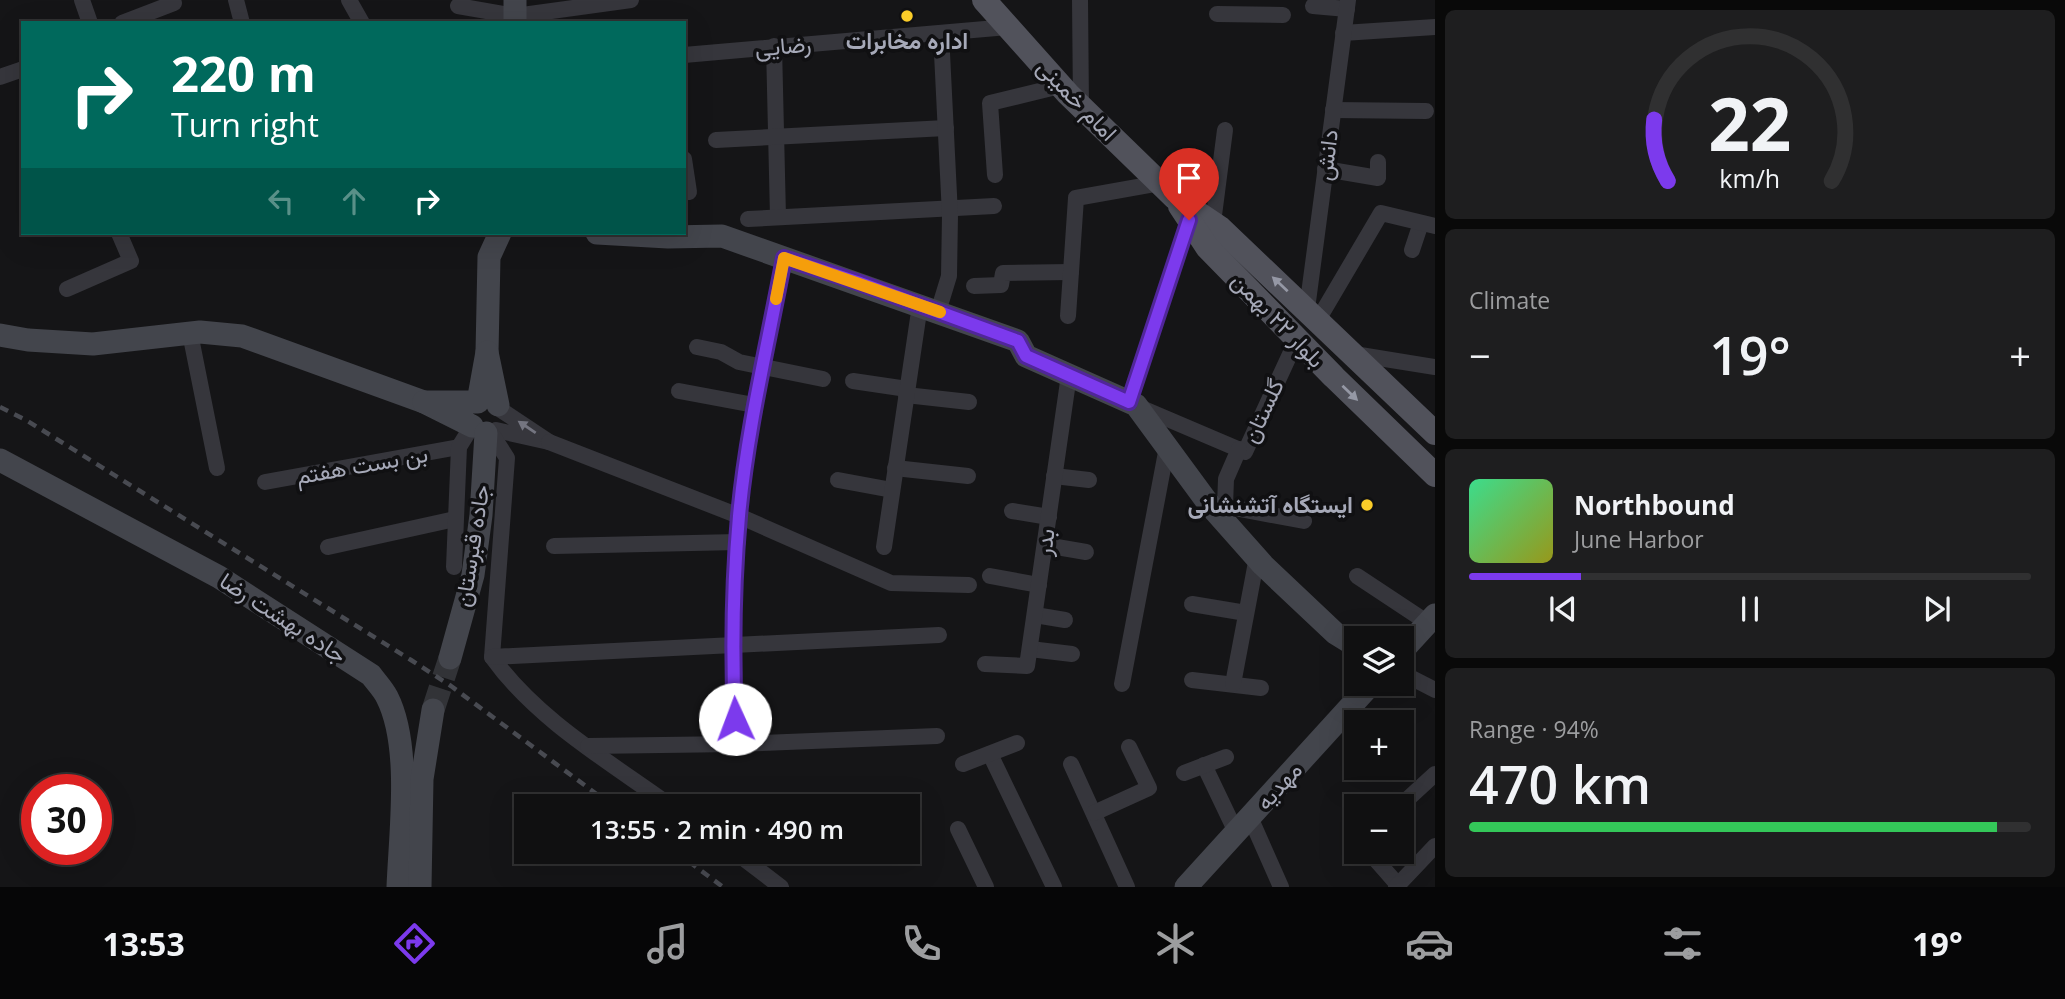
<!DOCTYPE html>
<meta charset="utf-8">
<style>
body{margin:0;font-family:"Open Sans",Vazirmatn,sans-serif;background:#1e1e1f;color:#f1f3f6;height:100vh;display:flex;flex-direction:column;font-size:26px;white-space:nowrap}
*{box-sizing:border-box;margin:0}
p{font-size:23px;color:#9c9d9f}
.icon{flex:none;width:38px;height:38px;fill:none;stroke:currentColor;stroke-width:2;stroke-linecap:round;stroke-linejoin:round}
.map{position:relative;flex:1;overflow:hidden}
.drawer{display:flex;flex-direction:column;gap:10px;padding:10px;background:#090909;width:630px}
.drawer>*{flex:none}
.guide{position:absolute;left:21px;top:21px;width:665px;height:214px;border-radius:0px;box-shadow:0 7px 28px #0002,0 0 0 2px #303031;background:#00695c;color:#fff;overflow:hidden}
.controls{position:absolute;left:1344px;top:626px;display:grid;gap:14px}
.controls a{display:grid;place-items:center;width:70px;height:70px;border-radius:0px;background:#101011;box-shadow:0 7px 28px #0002,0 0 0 2px #303031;font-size:35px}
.speed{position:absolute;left:21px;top:774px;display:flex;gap:14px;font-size:35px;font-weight:700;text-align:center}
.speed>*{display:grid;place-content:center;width:91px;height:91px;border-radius:50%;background:#101011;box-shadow:0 7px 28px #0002,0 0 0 2px #303031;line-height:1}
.speed .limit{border:10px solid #d22;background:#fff;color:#111}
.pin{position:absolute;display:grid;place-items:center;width:60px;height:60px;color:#fff;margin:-72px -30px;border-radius:50% 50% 50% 0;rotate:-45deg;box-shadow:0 0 7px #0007}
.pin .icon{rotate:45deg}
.me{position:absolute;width:77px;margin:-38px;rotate:358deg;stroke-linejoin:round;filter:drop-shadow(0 0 5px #0008)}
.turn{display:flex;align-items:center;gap:24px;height:147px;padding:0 35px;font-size:32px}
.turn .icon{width:91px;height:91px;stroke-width:2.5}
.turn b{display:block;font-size:49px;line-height:60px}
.lanes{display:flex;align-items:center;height:66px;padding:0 35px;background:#0003;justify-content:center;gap:35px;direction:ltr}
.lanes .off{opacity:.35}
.big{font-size:52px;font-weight:600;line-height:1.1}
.drawer .card{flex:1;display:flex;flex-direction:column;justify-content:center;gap:10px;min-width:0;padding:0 24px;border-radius:10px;background:#1e1e1f}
.drawer .dial{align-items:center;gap:0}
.dial svg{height:182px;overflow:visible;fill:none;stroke:#303031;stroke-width:7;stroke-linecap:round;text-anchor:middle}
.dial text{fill:#f1f3f6;stroke:none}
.song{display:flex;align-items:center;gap:21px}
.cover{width:84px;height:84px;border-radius:10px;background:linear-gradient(135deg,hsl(150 70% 55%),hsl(60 70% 35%))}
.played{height:7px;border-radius:4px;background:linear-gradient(90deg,#7c3aed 20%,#303031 20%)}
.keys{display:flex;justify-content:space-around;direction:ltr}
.heat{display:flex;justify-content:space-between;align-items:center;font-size:38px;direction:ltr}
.charge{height:10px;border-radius:5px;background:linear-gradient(90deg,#34c759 94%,#303031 0)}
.trip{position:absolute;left:514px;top:794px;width:406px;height:70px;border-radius:0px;background:#101011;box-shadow:0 7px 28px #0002,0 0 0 2px #303031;font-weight:600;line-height:70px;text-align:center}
.tabs{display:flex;height:112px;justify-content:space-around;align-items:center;background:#060607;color:#9c9d9f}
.tabs .icon{width:49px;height:49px}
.tabs .on{color:#7c3aed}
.tabs b{font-size:32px;color:#f1f3f6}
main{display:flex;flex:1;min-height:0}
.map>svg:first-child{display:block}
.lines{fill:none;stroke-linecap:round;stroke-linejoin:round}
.secondary-tunnel{stroke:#323337;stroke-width:23;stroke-dasharray:23 11;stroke-linecap:butt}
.street{stroke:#36363c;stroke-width:16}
.secondary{stroke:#43454c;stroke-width:23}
.primary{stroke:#51525b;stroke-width:24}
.rail{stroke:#484a51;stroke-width:4.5;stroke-dasharray:9 7;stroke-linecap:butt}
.oneway{fill:#9598a5}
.oneway2{fill:#747580}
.route-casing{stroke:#51269a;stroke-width:18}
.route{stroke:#7c3aed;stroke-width:12}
.slow{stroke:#f59e0b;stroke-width:12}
.poi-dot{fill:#facc29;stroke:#101012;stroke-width:2.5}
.labels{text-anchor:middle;stroke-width:7;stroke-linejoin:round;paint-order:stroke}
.poi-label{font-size:23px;font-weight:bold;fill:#a6a9b8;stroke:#101012}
.street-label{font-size:23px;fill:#a6a9b8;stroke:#101012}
</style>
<main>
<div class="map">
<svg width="1435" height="887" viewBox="0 0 1435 887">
<rect width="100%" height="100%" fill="#151517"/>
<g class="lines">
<polyline class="secondary-tunnel" points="433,710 450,658"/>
<g class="street">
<polyline points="82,0 90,23"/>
<polyline points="236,0 242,23"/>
<polyline points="349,0 362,23"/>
<polyline points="1080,0 1081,106"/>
<polyline points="458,6 515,16 631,0"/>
<polyline points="1313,6 1347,9"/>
<polyline points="1217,14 1283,15"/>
<polyline points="122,23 174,3"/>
<polyline points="1343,33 1435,27"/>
<polyline points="774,46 778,217"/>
<polyline points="684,55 1008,27"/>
<polyline points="0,77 23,69"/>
<polyline points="1333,110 1426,111"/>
<polyline points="716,140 946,128"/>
<polyline points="684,159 689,192 684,190"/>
<polyline points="1325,169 1378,178 1378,162"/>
<polyline points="995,175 990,103 1060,86"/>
<polyline points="748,219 994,206"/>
<polyline points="1213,223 1225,130"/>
<polyline points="1412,250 1421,223"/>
<polyline points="974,286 1001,285 1003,273 1071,272"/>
<polyline points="67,289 131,261 119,233"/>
<polyline points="1307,309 1348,0"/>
<polyline points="938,312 949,276 950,215 941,33"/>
<polyline points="1068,316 1076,198 1160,183"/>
<polyline points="1318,320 1381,213 1435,226"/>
<polyline points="190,333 217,468"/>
<polyline points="697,347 721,352 739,362 823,379"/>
<polyline points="1354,354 1435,367"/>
<polyline points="853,381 907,389"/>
<polyline points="679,391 754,405"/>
<polyline points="906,395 969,402"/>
<polyline points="1129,402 1189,220"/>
<polyline points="1137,406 1245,452 1297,339"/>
<polyline points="496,430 549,442 501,410"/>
<path d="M491,433L507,458L492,657C537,720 610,762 672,807"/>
<polyline points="549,442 739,516 891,583 969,585"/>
<polyline points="895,468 968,476"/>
<polyline points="1054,476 1089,480"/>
<polyline points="838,480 892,490"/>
<polyline points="265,482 459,447"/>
<polyline points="1208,503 1304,521"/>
<polyline points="1225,506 1226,479 1239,449"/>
<polyline points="1012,511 1049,517"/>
<polyline points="1045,545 1086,552"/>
<polyline points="554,546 738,542"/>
<polyline points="328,547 455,519"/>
<polyline points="884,547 920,305"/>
<polyline points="454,567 459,447 472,426"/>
<polyline points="990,576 1039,585"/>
<polyline points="1357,576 1428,623"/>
<polyline points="1192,604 1246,613"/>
<polyline points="1035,615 1065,620"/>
<polyline points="1030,649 1072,654"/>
<polyline points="492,657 939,635"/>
<polyline points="985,664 1027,666 1069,375"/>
<polyline points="1402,673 1435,690"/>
<polyline points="1192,680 1261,688"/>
<polyline points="1122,684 1167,447"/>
<polyline points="1233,684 1257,557"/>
<path d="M736,744C733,668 732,592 739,515C748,429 768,344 784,258"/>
<polyline points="588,746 736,744 937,736"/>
<polyline points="990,754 1054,887"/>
<polyline points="963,764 1017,743"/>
<polyline points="1071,764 1127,887"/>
<polyline points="1204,765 1236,832"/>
<polyline points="1184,773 1226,757"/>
<polyline points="1399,807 1435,774"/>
<polyline points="1094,813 1149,788 1129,747"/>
<polyline points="1250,817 1281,887"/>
<polyline points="958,829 986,887"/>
<polyline points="908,833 912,833"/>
<polyline points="735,852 781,887"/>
<polyline points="1369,852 1398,885"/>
<polyline points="1396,887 1435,846"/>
</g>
<g class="secondary">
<polyline points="515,0 515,23"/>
<polyline points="597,233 668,237 722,236 1018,341 1026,356 1136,405 1208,503 1263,565 1335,633 1356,646"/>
<polyline points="0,335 28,340 93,344 200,332 242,336 424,402"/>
<polyline points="487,352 489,257 500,233"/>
<polyline points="472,426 424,402 478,402 487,352 498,405"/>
<path d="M0,460L219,577L371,675C376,682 383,689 387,697C412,746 400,833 398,887"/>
<polyline points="1402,651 1435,615"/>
<polyline points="450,658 473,575 481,515 486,433"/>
<polyline points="420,887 422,779 433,710"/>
<polyline points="1186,887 1371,684"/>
</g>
<g class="primary">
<polyline points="984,0 1068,94 1174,197 1220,228 1435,433"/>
<polyline points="1180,206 1207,247 1334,377 1435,475"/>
</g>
<g class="rail">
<polyline points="0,407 26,420 411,660 451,686 614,807"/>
<polyline points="676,852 723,887"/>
</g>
</g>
<defs><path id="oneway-solid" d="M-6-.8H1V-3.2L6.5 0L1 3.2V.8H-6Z" transform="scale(1.75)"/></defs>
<g class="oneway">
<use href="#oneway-solid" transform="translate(1280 284) rotate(-137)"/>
<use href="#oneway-solid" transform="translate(1350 393) rotate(44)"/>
</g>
<use class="oneway2" href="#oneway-solid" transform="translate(527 427) rotate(-146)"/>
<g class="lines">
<g class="route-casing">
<path id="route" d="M735,719C732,651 733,584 739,516C747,429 768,344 784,258L857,282L1018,341L1026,356L1129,402L1189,220"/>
</g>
<use href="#route" class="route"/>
<polyline class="slow" points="776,299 784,258 940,312"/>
</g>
<g class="poi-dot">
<circle cx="907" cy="16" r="7"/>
<circle cx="1367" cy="505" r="7"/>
</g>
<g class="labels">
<g class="poi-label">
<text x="907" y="49">اداره مخابرات</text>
<text x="1353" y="513" text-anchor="end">ایستگاه آتشنشانی</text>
</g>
<g class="street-label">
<text transform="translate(783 46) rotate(-5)" y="8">رضایی</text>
<text transform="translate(1077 100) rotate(46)" y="8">امام خمینی</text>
<text transform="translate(1327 155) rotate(-83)" y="8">دانش</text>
<text transform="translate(1278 320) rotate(46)" y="8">بلوار ۲۲ بهمن</text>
<text transform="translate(1263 411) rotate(-65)" y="8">گلستان</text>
<text transform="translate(362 465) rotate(-10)" y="8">بن بست هفتم</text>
<text transform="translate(1045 542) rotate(-82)" y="8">بدر</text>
<text transform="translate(472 546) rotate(-81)" y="8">جاده قبرستان</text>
<text transform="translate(283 618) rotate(33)" y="8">جاده بهشت رضا</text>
<text transform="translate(1279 786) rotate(-48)" y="8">مهدیه</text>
</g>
</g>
</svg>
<div class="controls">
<a><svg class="icon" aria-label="layers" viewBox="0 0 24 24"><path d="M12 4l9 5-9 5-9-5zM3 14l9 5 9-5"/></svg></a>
<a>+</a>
<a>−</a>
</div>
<div class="speed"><div class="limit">30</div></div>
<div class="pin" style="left:1189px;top:220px;background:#d93025"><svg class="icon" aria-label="arrive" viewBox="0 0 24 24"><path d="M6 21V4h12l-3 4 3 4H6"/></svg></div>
<svg class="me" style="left:735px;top:719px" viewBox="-20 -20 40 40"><circle r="19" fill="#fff"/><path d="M0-13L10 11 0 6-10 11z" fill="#7c3aed"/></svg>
<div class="trip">13:55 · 2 min · 490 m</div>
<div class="guide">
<div class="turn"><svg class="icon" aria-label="right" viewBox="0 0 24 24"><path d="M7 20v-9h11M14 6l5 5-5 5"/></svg><div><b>220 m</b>Turn right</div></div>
<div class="lanes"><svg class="icon off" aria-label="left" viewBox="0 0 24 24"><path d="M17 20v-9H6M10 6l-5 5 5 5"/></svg><svg class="icon off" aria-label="ahead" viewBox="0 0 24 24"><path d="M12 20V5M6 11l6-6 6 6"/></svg><svg class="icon" aria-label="right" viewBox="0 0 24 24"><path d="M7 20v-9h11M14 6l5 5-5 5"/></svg></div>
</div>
</div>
<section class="drawer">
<div class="card dial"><svg viewBox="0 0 100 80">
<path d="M14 69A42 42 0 1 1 86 69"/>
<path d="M14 69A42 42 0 0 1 8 42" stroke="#7c3aed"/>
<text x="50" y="56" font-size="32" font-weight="700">22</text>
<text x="50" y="72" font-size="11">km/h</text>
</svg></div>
<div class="card"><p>Climate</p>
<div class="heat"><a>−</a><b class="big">19°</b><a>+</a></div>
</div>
<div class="card">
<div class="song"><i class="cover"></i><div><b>Northbound</b><p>June Harbor</p></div></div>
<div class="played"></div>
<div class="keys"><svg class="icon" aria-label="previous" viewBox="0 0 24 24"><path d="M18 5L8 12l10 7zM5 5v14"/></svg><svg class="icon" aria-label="pause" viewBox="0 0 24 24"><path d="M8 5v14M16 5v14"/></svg><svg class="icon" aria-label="next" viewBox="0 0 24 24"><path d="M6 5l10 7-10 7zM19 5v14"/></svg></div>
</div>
<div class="card"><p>Range · 94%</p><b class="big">470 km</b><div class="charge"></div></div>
</section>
</main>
<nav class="tabs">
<b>13:53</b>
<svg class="icon on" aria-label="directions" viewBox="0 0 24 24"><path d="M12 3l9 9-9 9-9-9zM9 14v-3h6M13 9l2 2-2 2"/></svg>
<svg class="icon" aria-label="music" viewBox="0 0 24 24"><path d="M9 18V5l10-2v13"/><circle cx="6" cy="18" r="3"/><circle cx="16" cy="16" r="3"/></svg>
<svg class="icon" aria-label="phone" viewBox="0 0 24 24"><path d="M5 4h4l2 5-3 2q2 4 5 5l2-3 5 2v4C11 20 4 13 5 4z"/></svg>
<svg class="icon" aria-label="climate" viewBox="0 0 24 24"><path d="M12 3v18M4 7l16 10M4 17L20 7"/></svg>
<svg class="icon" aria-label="car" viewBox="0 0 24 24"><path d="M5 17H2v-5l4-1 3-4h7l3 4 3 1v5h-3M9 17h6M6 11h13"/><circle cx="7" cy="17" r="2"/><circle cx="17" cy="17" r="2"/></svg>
<svg class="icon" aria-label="filters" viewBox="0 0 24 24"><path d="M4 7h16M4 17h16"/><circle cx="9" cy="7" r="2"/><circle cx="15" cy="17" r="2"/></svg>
<b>19°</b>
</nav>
